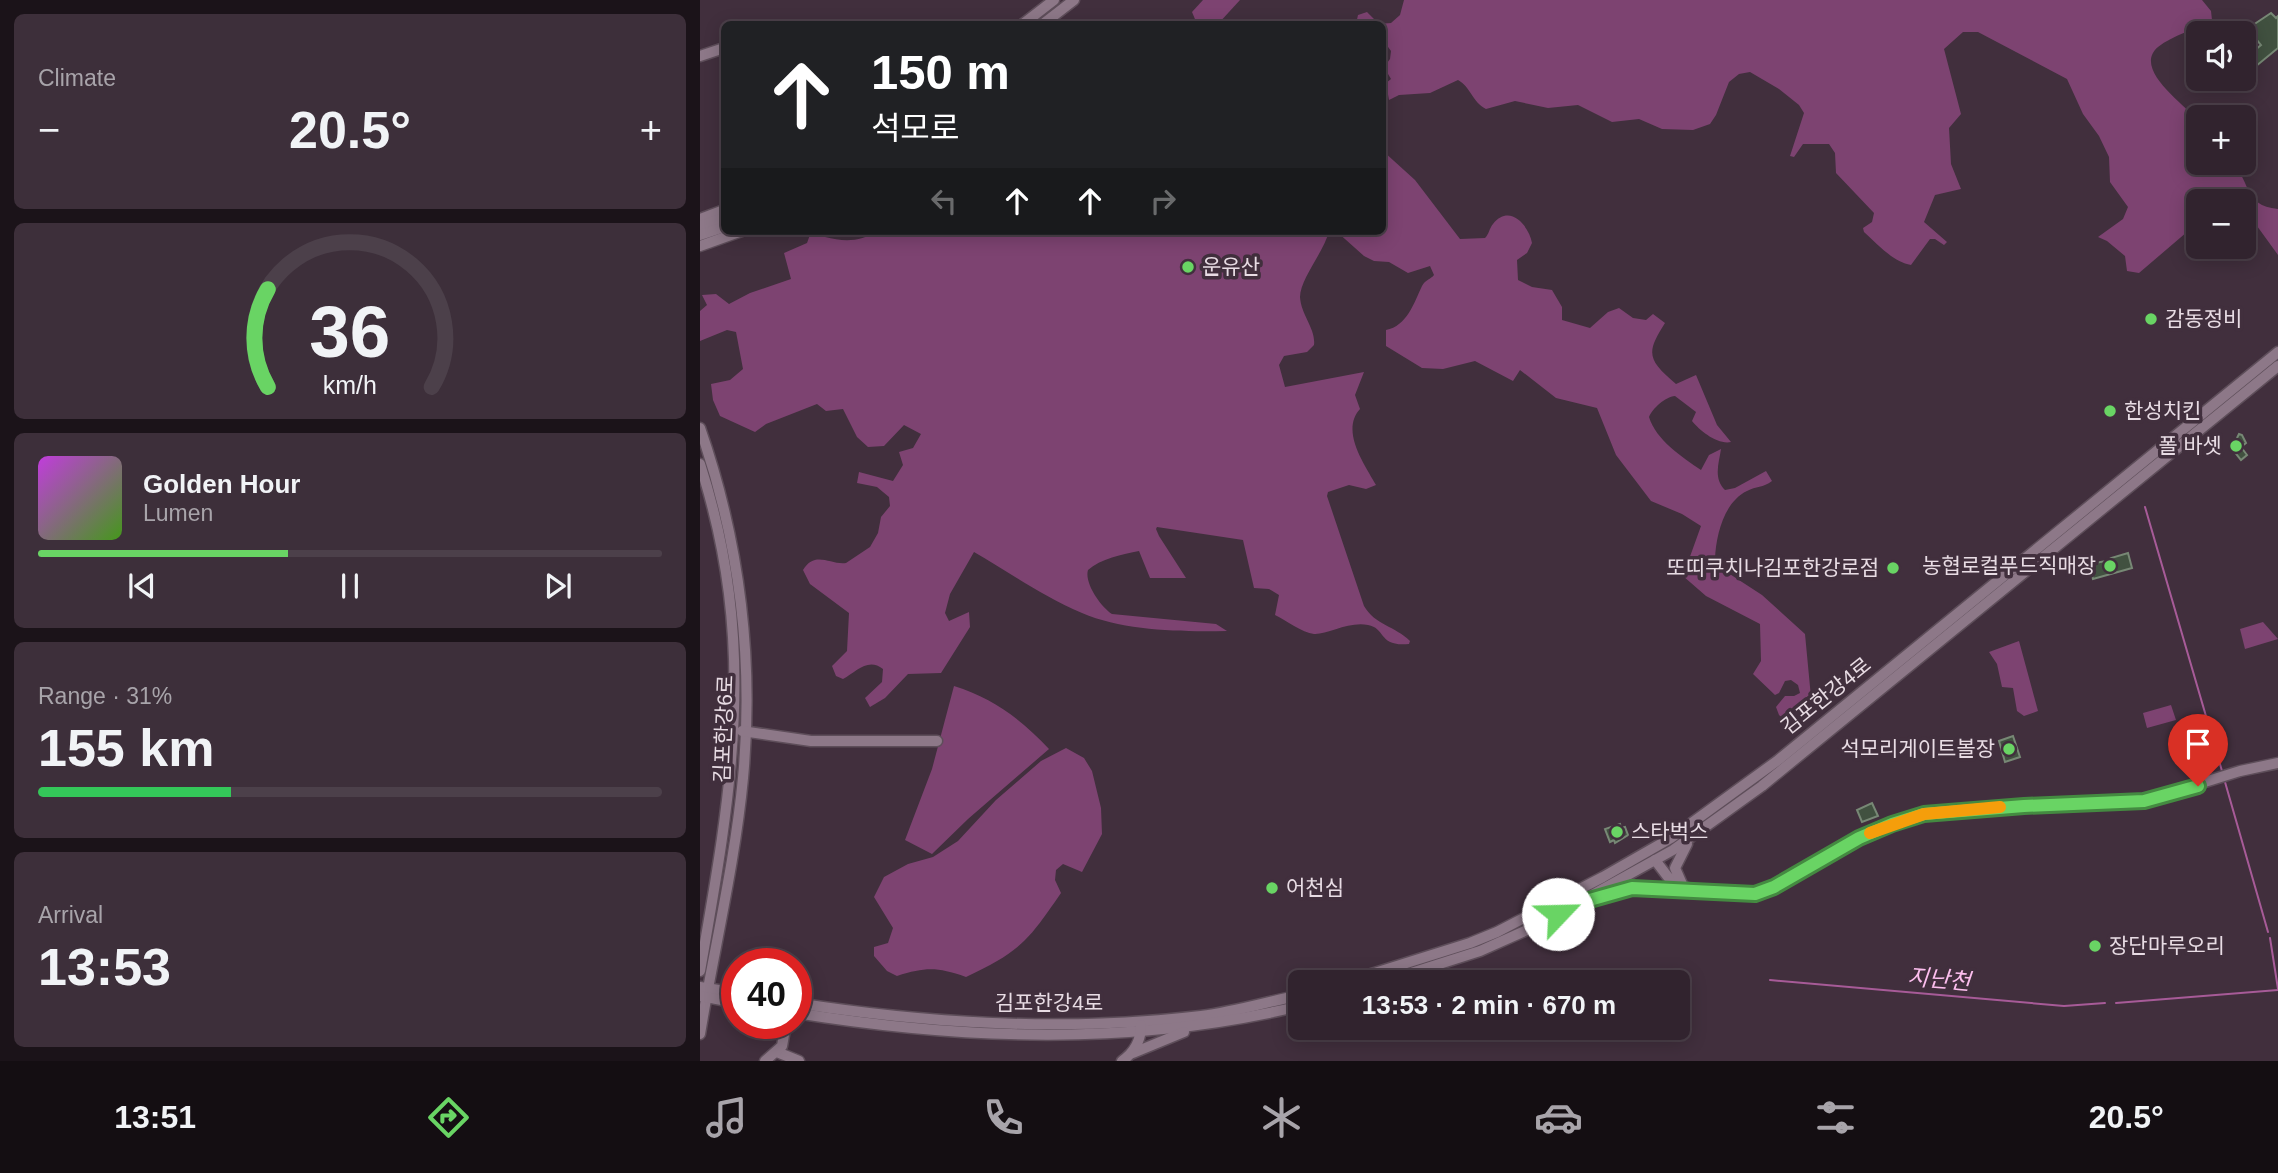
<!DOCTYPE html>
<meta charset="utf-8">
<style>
body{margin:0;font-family:Helvetica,"Noto Sans KR",sans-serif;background:#3d2f3a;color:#f1f3f6;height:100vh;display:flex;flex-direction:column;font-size:26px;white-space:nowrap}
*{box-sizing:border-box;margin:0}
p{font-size:23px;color:#a8a4aa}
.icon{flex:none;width:38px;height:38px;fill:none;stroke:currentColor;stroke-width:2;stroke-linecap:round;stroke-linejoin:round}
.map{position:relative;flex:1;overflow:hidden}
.drawer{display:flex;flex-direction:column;gap:14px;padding:14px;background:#1b1319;width:700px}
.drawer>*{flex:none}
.banner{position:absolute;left:21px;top:21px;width:665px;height:214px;border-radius:10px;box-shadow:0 4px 18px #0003,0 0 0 2px #4c404a;background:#202124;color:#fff;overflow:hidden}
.tools{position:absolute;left:1486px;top:21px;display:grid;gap:14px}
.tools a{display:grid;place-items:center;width:70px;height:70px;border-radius:10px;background:#31232e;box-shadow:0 4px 18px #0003,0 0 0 2px #4c404a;font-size:35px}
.speed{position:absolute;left:21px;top:948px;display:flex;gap:14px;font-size:35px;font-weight:700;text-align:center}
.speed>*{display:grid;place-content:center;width:91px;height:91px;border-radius:50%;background:#31232e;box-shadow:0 4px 18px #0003,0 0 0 2px #4c404a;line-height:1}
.speed .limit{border:10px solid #d22;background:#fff;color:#111}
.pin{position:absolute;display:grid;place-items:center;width:60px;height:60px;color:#fff;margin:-72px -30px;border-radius:50% 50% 50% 0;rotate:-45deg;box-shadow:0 0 7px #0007}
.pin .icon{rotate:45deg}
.me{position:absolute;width:77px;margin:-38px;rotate:66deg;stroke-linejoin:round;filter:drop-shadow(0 0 5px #0008)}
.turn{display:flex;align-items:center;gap:24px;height:147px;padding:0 35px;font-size:32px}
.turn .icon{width:91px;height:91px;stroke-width:2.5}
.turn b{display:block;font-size:49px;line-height:60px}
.lanes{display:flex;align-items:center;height:66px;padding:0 35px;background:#0003;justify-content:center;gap:35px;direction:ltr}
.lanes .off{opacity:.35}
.big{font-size:52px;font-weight:600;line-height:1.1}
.drawer .card{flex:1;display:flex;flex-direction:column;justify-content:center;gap:10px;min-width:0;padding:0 24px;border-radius:10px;background:#3d2f3a}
.drawer .dial{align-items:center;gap:0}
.dial svg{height:182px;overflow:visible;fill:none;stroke:#4c404a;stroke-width:7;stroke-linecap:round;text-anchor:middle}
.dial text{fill:#f1f3f6;stroke:none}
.song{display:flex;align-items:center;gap:21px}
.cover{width:84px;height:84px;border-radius:10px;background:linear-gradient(135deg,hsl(290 70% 55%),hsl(100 70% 35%))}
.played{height:7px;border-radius:4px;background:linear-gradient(90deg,#69d464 40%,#4c404a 40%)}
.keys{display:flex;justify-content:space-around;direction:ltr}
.heat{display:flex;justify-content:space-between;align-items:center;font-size:38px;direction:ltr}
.charge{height:10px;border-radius:5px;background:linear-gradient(90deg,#34c759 31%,#4c404a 0)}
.trip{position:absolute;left:588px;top:970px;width:402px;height:70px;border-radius:10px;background:#31232e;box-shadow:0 4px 18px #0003,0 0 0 2px #4c404a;font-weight:600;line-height:70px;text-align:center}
.dock{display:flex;height:112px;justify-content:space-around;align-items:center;background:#140e12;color:#a8a4aa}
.dock .icon{width:49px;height:49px}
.dock .on{color:#69d464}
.dock b{font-size:32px;color:#f1f3f6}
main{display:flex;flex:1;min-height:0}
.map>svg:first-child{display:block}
.green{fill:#7d4371}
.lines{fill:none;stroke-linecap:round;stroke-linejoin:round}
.stream{stroke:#a75b98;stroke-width:2}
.building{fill:#415140;stroke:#778875;stroke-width:2}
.minor-casing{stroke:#5e4e5a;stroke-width:13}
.minor{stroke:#8d7888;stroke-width:10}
.route-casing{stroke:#448a41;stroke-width:18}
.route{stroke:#69d464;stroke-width:12}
.slow{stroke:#f59e0b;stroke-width:12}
.poi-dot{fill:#69d464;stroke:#412f3d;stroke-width:2.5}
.labels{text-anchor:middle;stroke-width:7;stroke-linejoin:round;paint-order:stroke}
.poi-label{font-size:21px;fill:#e8dce4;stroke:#412f3d;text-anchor:start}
.street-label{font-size:21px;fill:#e8dce4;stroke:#412f3d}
.water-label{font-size:23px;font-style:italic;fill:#fcbeee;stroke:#412f3d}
</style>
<main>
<section class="drawer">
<div class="card"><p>Climate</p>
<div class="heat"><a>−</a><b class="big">20.5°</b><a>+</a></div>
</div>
<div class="card dial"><svg viewBox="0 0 100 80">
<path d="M14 69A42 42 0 1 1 86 69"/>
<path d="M14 69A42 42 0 0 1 14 26" stroke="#69d464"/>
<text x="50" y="56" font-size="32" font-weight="700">36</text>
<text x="50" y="72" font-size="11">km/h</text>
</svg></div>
<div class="card">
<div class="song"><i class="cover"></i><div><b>Golden Hour</b><p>Lumen</p></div></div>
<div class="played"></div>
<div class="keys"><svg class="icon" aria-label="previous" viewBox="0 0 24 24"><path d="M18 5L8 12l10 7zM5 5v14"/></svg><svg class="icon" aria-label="pause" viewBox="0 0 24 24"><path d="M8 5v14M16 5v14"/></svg><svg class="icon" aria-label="next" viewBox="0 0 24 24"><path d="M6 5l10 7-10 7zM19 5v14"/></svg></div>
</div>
<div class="card"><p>Range · 31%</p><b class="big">155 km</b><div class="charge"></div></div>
<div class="card"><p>Arrival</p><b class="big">13:53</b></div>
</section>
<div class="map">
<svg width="1578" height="1061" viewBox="0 0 1578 1061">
<rect width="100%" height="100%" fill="#412f3d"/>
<g class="green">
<polygon points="503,0 540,0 518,24 497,24 492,12"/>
<path d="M704,0H1502L1511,11L1512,20C1495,30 1473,35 1458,47C1432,69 1485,105 1498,120V163H1532C1552,182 1542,205 1578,209V255L1544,208V201H1538L1523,190L1503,201H1498L1494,226L1439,273L1427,271L1425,256L1407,241L1398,237L1423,219L1428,207L1410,182L1409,157L1399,136L1383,114L1367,79L1278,32H1263L1244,49L1261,114L1249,128L1251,164L1261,189L1235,195L1224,222L1247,242L1244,245L1235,239H1230L1211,265C1193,262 1177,244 1164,232L1163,228L1172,222L1174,213L1136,173L1135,153L1129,144H1103L1094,157L1090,156L1104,113L1099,105L1079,89L1050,72L1039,74L1029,82L1016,115L1010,124L993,130L962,129L939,119L912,122L878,105L848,108L815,101L786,109C772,102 771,87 758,80L730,93L699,95L689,100L686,83L691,79L684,67L690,59L691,51L683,40L682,24H656L658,15L667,12L679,24L691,23L700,15Z"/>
<path d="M683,151L715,180L760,239L785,238C789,234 789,229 793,224C810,203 829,226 832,243L827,253L817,260L818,280L832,287L852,290L862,307V320L890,328L908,312L919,308L933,318L946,320L953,314L965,323C946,353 947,359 976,384L996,375L1017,425L1031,442C1018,445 1000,431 992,421L996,412L975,396C965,397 953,408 949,417C956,440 982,457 1001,470L1009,455L1021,449C1019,463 1013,478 1025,490L1035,488L1066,471L1072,481C1063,488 1056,486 1047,491C1024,502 1016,535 1015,559L1022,569L1062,595L1105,634L1112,708L1092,726L1079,715L1076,707L1085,696H1094L1100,693L1098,685L1091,680L1085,681L1079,693L1075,695L1053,674L1061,661L1060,624L1006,596L983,576L1001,526L982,514L951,501L916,455L897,408L856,398L820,370L813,381L775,361L743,369L722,368L686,346V330C707,326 714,303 722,286C725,280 731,279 734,275L730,266L708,273L689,262L674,261L664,256L636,231H682Z"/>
<path d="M123,231L125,237C144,242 161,242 177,231H629C624,252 600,279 600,297C601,315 616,329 614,345L607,352L584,356L579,365L585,387L664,372L655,395L660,409C640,431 665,465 676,485L666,489L649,485L628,492L627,496L664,606C675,625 695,626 710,641L709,644C678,647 686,628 668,625C649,621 626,635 614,634C602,633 586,620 575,615L579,595L569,589L554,588L543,540L457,527L456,529L459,536L486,578H450L439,551C423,554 400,559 388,570C384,583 401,607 412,614L516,624L527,631C481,632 424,631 382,613C344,597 310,573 274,552L250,594L245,613L249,621L269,612L270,627L241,673L208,674L185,698L170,707L165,698L182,682L183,669C168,657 156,672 143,679L136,676L132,666L147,651L149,613L110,584L103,570C115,550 130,565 146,563L170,547L178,533L181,517L190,506L189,497L177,487L157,483L159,472L193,481L203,465L199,452L213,448L221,434L204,425L184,446L168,447L157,437L143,409L126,411L117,404L66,424L55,432L20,416L13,400L11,384L30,380L43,369L36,332L27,330L0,341V311L7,305L2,295L16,294L29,304L50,293L91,279L84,253L107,243L111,232Z"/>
<polygon points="1563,622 1578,639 1545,649 1540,629"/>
<polygon points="1319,641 1338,711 1324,716 1317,711 1313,688 1302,687 1297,664 1289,652"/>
<path d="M254,686C293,698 322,720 349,749L268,819L232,854L205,840L232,769Z"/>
<polygon points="1471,705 1476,720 1447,728 1443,713"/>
<path d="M366,748L384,758L392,771L401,808L402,834L382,872L363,864L356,870L355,880L361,893C328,941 320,952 266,977C237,967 226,967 197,976L187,971L174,956V947L188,943L193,928L174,897L184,877L208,864L233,857L258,841L296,800L341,761Z"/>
</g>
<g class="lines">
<g class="stream">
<polyline points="1445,507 1522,771"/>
<polyline points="1525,782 1568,932"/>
<polyline points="1570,938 1578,989"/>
<polyline points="1070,980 1364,1006 1405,1003"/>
<polyline points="1416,1003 1578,990"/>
</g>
</g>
<g class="building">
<polygon points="1571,13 1576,18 1578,16 1578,48 1544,76 1544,59 1561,45 1552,34 1553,25"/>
<polygon points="1539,434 1542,435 1546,443 1541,447 1547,455 1541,460 1530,446 1536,440"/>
<polygon points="1428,553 1432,568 1393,579 1389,564 1412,560 1411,558"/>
<polygon points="1313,736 1320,757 1305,762 1299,741"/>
<polygon points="1172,803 1178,816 1162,822 1157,810"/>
<polygon points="920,824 921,828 925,827 928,835 915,843 914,840 910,842 905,829"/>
</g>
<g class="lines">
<g class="minor-casing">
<g id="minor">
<polyline points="323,24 354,0"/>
<polyline points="343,24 374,0"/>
<polyline points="0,56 24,48"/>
<polyline points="0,219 24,210"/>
<polyline points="0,226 24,218"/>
<polyline points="0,235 24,227"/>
<polyline points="0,246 42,231"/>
<path d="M0,428C39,540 54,659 43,778C35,863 14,949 0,1034"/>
<path d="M0,464C58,644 32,790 0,971"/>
<polyline points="42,731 111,741 237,741"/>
<polyline points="955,860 968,877 984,887 1001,892 1055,894 1074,887 1159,837 1207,818 1251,811 1444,801 1540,771 1578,763"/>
<polyline points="982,884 975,868 987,844"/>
<polyline points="896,898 932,889 985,890"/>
<polyline points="646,982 770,943 797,932 903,877 971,838 1077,761 1578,352"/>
<polyline points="683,982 780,951 836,926 973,850 1062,786 1578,366"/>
<polyline points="0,987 37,993"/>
<polyline points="0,996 37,1003"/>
<path d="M96,1003C230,1024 366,1032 501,1016C534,1012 567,1002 600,995"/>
<path d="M96,1013C264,1040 434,1046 600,1006"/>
<polyline points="77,1052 99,1061"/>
<polyline points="433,1053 484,1032"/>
<polyline points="65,1061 82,1046 86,1024"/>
<path d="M422,1061C435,1052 441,1041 441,1025"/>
</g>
</g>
<use href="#minor" class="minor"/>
</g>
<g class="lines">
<g class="route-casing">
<polyline id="route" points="858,914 879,903 932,888 1055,894 1074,887 1159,838 1192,824 1224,814 1324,806 1444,801 1498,786"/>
</g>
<use href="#route" class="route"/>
<polyline class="slow" points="1170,833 1224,814 1300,807"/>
</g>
<g class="poi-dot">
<circle cx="488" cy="267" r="7"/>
<circle cx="1451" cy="319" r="7"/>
<circle cx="1410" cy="411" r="7"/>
<circle cx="1536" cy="446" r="7"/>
<circle cx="1410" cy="566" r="7"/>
<circle cx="1193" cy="568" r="7"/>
<circle cx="1309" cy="749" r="7"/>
<circle cx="917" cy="832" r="7"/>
<circle cx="572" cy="888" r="7"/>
<circle cx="1395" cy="946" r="7"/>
</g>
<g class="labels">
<g class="poi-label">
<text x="502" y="274">운유산</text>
<text x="1465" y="326">감동정비</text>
<text x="1424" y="418">한성치킨</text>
<text x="1522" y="453" text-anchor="end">폴 바셋</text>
<text x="1396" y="573" text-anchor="end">농협로컬푸드직매장</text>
<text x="1179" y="575" text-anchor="end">또띠쿠치나김포한강로점</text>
<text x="1295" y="756" text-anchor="end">석모리게이트볼장</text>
<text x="931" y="839">스타벅스</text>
<text x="586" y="895">어천심</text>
<text x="1409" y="953">장단마루오리</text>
</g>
<g class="street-label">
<text transform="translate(1126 696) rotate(-39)" y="7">김포한강4로</text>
<text transform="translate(24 729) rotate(-88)" y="7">김포한강6로</text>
<text x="349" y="1010">김포한강4로</text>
</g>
<g class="water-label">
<text transform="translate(1239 979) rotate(5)" y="8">지난천</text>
</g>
</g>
</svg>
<div class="tools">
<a><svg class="icon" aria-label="sound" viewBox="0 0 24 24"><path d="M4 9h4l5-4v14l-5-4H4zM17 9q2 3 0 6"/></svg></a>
<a>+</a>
<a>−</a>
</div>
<div class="speed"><div class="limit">40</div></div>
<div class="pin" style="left:1498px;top:786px;background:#d93025"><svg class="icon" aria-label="arrive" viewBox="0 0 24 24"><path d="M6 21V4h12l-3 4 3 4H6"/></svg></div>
<svg class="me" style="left:858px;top:914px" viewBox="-20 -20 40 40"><circle r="19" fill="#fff"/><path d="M0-13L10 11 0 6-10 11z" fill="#69d464"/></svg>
<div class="trip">13:53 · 2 min · 670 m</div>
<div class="banner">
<div class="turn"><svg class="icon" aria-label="ahead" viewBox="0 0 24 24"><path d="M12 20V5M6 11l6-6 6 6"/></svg><div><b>150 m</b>석모로</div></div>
<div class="lanes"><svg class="icon off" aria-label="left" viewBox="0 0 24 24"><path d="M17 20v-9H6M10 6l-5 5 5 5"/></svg><svg class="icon" aria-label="ahead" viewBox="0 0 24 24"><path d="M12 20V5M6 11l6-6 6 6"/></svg><svg class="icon" aria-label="ahead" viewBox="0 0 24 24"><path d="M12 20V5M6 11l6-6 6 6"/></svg><svg class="icon off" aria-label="right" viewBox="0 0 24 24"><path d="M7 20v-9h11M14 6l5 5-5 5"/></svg></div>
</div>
</div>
</main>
<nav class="dock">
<b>13:51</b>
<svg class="icon on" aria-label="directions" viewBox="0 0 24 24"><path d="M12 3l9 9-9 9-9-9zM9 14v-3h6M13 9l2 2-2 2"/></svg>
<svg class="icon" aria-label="music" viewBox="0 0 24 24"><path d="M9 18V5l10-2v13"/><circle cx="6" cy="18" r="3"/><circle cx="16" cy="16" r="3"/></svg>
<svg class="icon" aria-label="phone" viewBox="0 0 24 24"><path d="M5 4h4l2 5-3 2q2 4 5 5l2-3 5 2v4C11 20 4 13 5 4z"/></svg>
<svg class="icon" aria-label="climate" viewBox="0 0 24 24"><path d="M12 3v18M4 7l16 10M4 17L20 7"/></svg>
<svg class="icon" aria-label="car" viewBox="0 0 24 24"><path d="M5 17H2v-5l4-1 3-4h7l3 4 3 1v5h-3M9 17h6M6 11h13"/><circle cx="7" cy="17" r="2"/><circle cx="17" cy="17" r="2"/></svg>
<svg class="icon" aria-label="filters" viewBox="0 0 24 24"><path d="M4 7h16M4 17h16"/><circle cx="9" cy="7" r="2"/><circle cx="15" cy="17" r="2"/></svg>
<b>20.5°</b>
</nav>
